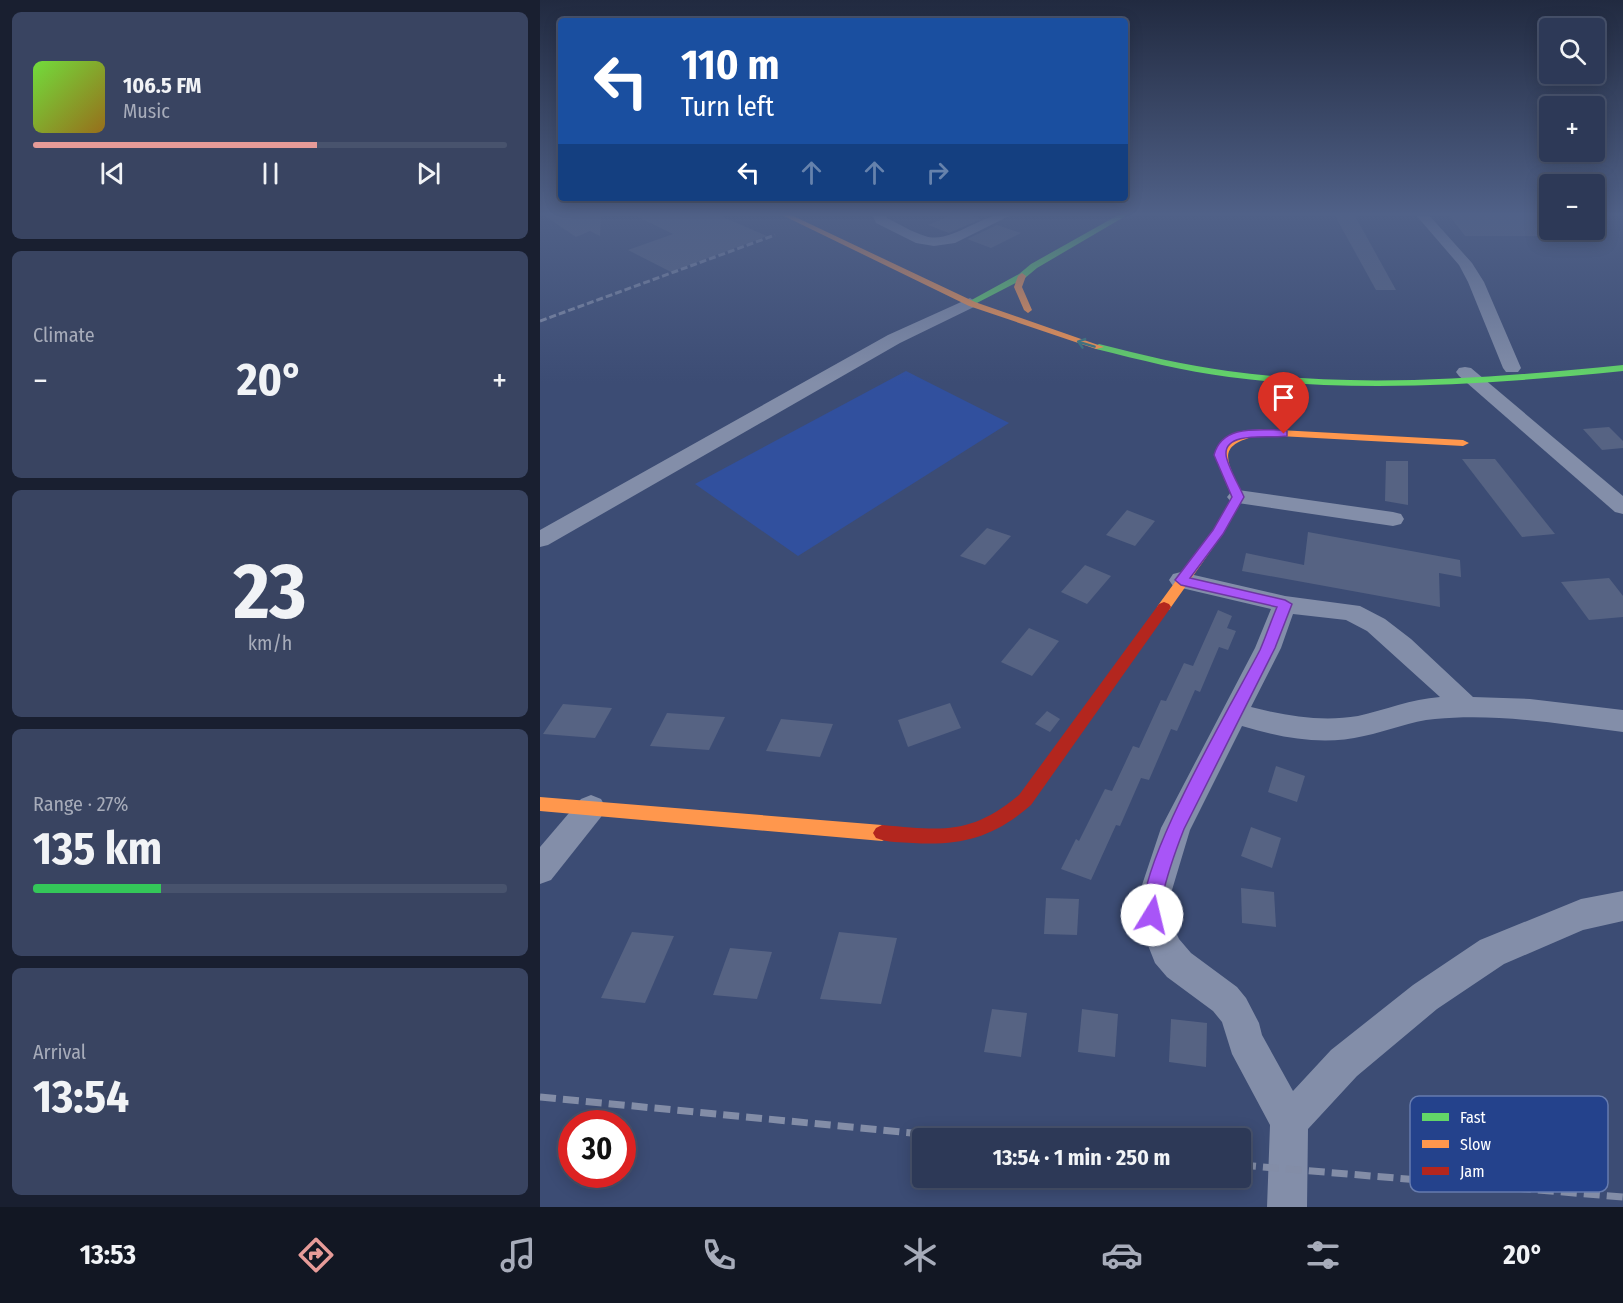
<!DOCTYPE html>
<meta charset="utf-8">
<style>
body{margin:0;font-family:"Fira Sans Condensed",sans-serif;background:#394461;color:#f1f3f6;height:100vh;display:flex;flex-direction:column;font-size:22px;white-space:nowrap}
*{box-sizing:border-box;margin:0}
p{font-size:20px;color:#a7acba}
.icon{flex:none;width:33px;height:33px;fill:none;stroke:currentColor;stroke-width:2;stroke-linecap:round;stroke-linejoin:round}
.map{position:relative;flex:1;overflow:hidden}
.side{display:flex;flex-direction:column;gap:12px;padding:12px;background:#191f30;width:540px}
.side>*{flex:none}
.guide{position:absolute;left:18px;top:18px;width:570px;height:183px;border-radius:6px;box-shadow:0 3px 15px #0003,0 0 0 2px #48536d;background:#1a4fa0;color:#fff;overflow:hidden}
.tools{position:absolute;left:999px;top:18px;display:grid;gap:12px}
.tools a{display:grid;place-items:center;width:66px;height:66px;border-radius:6px;background:#2d3957;box-shadow:0 3px 15px #0003,0 0 0 2px #48536d;font-size:30px}
.speed{position:absolute;left:18px;top:1110px;display:flex;gap:12px;font-size:30px;font-weight:700;text-align:center}
.speed>*{display:grid;place-content:center;width:78px;height:78px;border-radius:50%;background:#2d3957;box-shadow:0 3px 15px #0003,0 0 0 2px #48536d;line-height:1}
.speed .limit{border:9px solid #d22;background:#fff;color:#111}
.pin{position:absolute;display:grid;place-items:center;width:51px;height:51px;color:#fff;margin:-62px -26px;border-radius:50% 50% 50% 0;rotate:-45deg;box-shadow:0 0 6px #0007}
.pin .icon{rotate:45deg}
.me{position:absolute;width:66px;margin:-33px;rotate:9deg;stroke-linejoin:round;filter:drop-shadow(0 0 4px #0008)}
.turn{display:flex;align-items:center;gap:21px;height:126px;padding:0 24px;font-size:27px}
.turn .icon{width:78px;height:78px;stroke-width:2.5}
.turn b{display:block;font-size:42px;line-height:51px}
.lanes{display:flex;align-items:center;height:57px;padding:0 24px;background:#0003;justify-content:center;gap:30px;direction:ltr}
.lanes .off{opacity:.35}
.big{font-size:45px;font-weight:700;line-height:1.1}
.side .tile{flex:1;display:flex;flex-direction:column;justify-content:center;gap:9px;min-width:0;padding:0 21px;border-radius:9px;background:#394461}
.side .dial{align-items:center;gap:0}
.dial b{font-size:78px;line-height:1}
.song{display:flex;align-items:center;gap:18px}
.cover{width:72px;height:72px;border-radius:9px;background:linear-gradient(135deg,hsl(100 70% 55%),hsl(40 70% 35%))}
.played{height:6px;border-radius:3px;background:linear-gradient(90deg,#e69b98 60%,#48536d 60%)}
.keys{display:flex;justify-content:space-around;direction:ltr}
.heat{display:flex;justify-content:space-between;align-items:center;font-size:33px;direction:ltr}
.charge{height:9px;border-radius:4px;background:linear-gradient(90deg,#34c759 27%,#48536d 0)}
.trip{position:absolute;left:372px;top:1128px;width:339px;height:60px;border-radius:6px;background:#2d3957;box-shadow:0 3px 15px #0003,0 0 0 2px #48536d;font-weight:700;line-height:60px;text-align:center}
.tab-bar{display:flex;height:96px;justify-content:space-around;align-items:center;background:#121723;color:#a7acba}
.tab-bar .icon{width:42px;height:42px}
.tab-bar .current{color:#e69b98}
.tab-bar b{font-size:27px;color:#f1f3f6}
main{display:flex;flex:1;min-height:0}
.map>svg:first-child{display:block}
.green{fill:#31509e}
.building{fill:#566383}
.lines{fill:none;stroke-linecap:round;stroke-linejoin:round}
.street{fill:#838ea9;fill-rule:evenodd}
.fast{fill:#63d668;fill-rule:evenodd}
.slow{fill:#ff974d;fill-rule:evenodd}
.jam{fill:#b3261e;fill-rule:evenodd}
.rail-far1{stroke:#838da7;stroke-width:3;stroke-dasharray:7 3;stroke-linecap:butt}
.rail{stroke:#838da7;stroke-width:7;stroke-dasharray:16 7;stroke-linecap:butt}
.oneway{stroke:#3a767f}
.route{fill:#a855f7;stroke:#6d37a1;stroke-width:1.5}
.key{fill:#24428c;stroke:#667bae;stroke-width:1.5}
.key-label{font-size:16px;fill:#fff}
</style>
<main>
<section class="side">
<div class="tile">
<div class="song"><i class="cover"></i><div><b>106.5 FM</b><p>Music</p></div></div>
<div class="played"></div>
<div class="keys"><svg class="icon" aria-label="previous" viewBox="0 0 24 24"><path d="M18 5L8 12l10 7zM5 5v14"/></svg><svg class="icon" aria-label="pause" viewBox="0 0 24 24"><path d="M8 5v14M16 5v14"/></svg><svg class="icon" aria-label="next" viewBox="0 0 24 24"><path d="M6 5l10 7-10 7zM19 5v14"/></svg></div>
</div>
<div class="tile"><p>Climate</p>
<div class="heat"><a>−</a><b class="big">20°</b><a>+</a></div>
</div>
<div class="tile dial"><b>23</b><p>km/h</p></div>
<div class="tile"><p>Range · 27%</p><b class="big">135 km</b><div class="charge"></div></div>
<div class="tile"><p>Arrival</p><b class="big">13:54</b></div>
</section>
<div class="map">
<svg width="1083" height="1207" viewBox="0 0 1083 1207">
<rect width="100%" height="100%" fill="#3c4c74"/>
<polygon class="green" points="366,371 469,423 258,556 155,484"/>
<g class="building">
<polygon points="2,214 61,214 60,236 50,231 36,237"/>
<polygon points="92,214 176,214 227,236 131,272 88,250 133,234"/>
<polygon points="414,214 427,214 441,219 409,233 388,225"/>
<polygon points="794,214 814,214 856,290 836,290"/>
<polygon points="908,214 1008,214 1010,230 1020,230 1025,236 925,236"/>
<polygon points="457,225 481,233 451,248 427,239"/>
<polygon points="1069,427 1083,441 1083,448 1062,450 1043,429"/>
<polygon points="922,459 955,459 1015,534 982,537"/>
<polygon points="846,461 868,461 868,505 845,501"/>
<polygon points="587,510 615,521 595,546 566,535"/>
<polygon points="447,528 471,536 445,565 420,556"/>
<polygon points="768,532 920,560 921,577 899,573 900,607 702,571 706,553 764,565"/>
<polygon points="545,565 571,576 547,604 521,592"/>
<polygon points="1069,578 1083,596 1083,617 1049,620 1021,582"/>
<polygon points="678,610 692,616 687,628 696,631 688,650 679,647 660,692 655,690 637,731 631,729 609,780 601,778 580,826 576,825 551,880 521,869 536,839 539,841 565,789 572,791 593,746 599,748 621,700 626,701 644,663 653,666"/>
<polygon points="489,628 519,641 492,676 461,662"/>
<polygon points="410,703 421,728 368,747 358,720"/>
<polygon points="23,704 72,708 55,738 3,734"/>
<polygon points="507,711 520,719 510,732 495,724"/>
<polygon points="127,713 185,717 169,750 110,746"/>
<polygon points="241,719 293,724 280,757 226,751"/>
<polygon points="736,766 765,776 757,802 728,792"/>
<polygon points="711,827 741,838 732,868 701,856"/>
<polygon points="701,888 734,892 736,927 702,923"/>
<polygon points="506,898 539,899 537,935 504,934"/>
<polygon points="92,932 134,936 105,1003 61,998"/>
<polygon points="299,932 357,938 341,1004 280,999"/>
<polygon points="190,948 232,952 217,999 173,995"/>
<polygon points="452,1009 487,1013 481,1057 444,1052"/>
<polygon points="542,1009 578,1014 575,1057 538,1052"/>
<polygon points="631,1019 667,1023 666,1067 629,1062"/>
</g>
<g class="lines">
<g class="street">
<path d="M332,214H345L347,218C359,224 372,232 385,236C412,245 442,211 473,214L415,243L394,246L376,243L336,223Z"/>
<polygon points="875,214 888,214 932,263 944,282 981,368 978,372 966,372 963,368 928,282 919,265"/>
<polygon points="430,298 438,303 436,306 360,343 8,545 0,547 0,530 348,335"/>
<polygon points="925,367 931,368 1083,496 1083,514 1075,512 919,376 916,372 919,368"/>
<polygon points="698,490 853,512 861,514 864,519 861,524 853,526 691,502 687,497 691,492"/>
<path d="M641,572L745,596L820,606L845,619L871,639L933,697L990,699L1083,710V732C1021,724 958,713 895,719C871,721 848,731 824,736C783,746 742,738 702,726L650,830L629,900L628,915L639,939L651,953L697,987L706,998L719,1023L722,1035L753,1091L791,1050L873,985L940,940L1041,899L1083,891V921L1043,930L964,964L897,1009L817,1076L768,1129L767,1207H727L730,1125L692,1054L682,1022L673,1011L627,977L615,963L596,915L597,900L621,828L715,648L731,609L633,586L629,580L633,574ZM753,614L806,620L827,631L900,697C871,699 845,710 818,716C782,722 746,716 711,707L741,648Z"/>
<polygon points="51,795 61,799 66,808 61,817 11,880 0,884 0,847 41,799"/>
</g>
<g class="fast">
<polygon points="580,214 589,214 497,268 485,278 433,305 426,303 479,274 491,264"/>
<path d="M559,344C602,355 644,365 688,371C819,389 952,378 1083,365V371C952,384 820,394 689,377C644,371 600,360 556,349L554,347Z"/>
</g>
<g class="slow">
<polygon points="240,214 249,214 435,302 564,347 556,349 429,306"/>
<polygon points="482,273 486,276 482,287 492,310 488,313 484,310 474,287 478,276"/>
<path d="M721,429L923,440L929,443L923,446L721,435C672,445 688,462 704,497L682,535L629,610H619L617,607L619,604L673,530L692,497C672,452 666,440 721,429Z"/>
<polygon points="0,797 342,825 348,828 351,833 348,838 342,841 0,811"/>
</g>
<path class="jam" d="M624,602L629,604L631,607L629,610L491,805C454,837 422,846 373,843C361,842 348,843 336,838L333,833L336,828L342,825C402,830 430,836 479,795L619,604Z"/>
<polyline class="rail-far1" points="0,321 235,235"/>
<g class="rail">
<polyline points="0,1097 424,1138"/>
<polyline points="700,1165 1083,1197"/>
</g>
</g>
<defs><path id="oneway-shaft" d="M-6 0H5M1.5-3L5.5 0L1.5 3" fill="none" stroke-width="1.6" stroke-linecap="round" stroke-linejoin="round" transform="scale(1.5)"/></defs>
<use class="oneway" href="#oneway-shaft" transform="translate(546 344) rotate(-163)"/>
<linearGradient id="sky" x2="0" y2="1"><stop stop-color="#212a40"/><stop offset="0.56" stop-color="#506188"/><stop offset="1" stop-color="#506188" stop-opacity="0"/></linearGradient>
<rect width="1083" height="383" fill="url(#sky)"/>
<path class="route" d="M744,430L747,431V436C733,439 685,430 686,454C686,464 700,487 704,497L683,534L650,578L745,600L752,604L735,648L644,829C635,852 627,875 622,898C621,906 622,914 619,922L612,924L605,922C587,879 696,697 720,650C726,636 731,621 737,607L641,585L635,580L673,530L692,497L674,455C682,424 719,430 744,430Z"/>
<rect x="870" y="1096" width="198" height="96" rx="9" class="key"/>
<rect x="882" y="1113" width="27" height="8" fill="#63d668"/>
<rect x="882" y="1140" width="27" height="8" fill="#ff974d"/>
<rect x="882" y="1167" width="27" height="8" fill="#b3261e"/>
<g class="key-label">
<text x="920" y="1123">Fast</text>
<text x="920" y="1150">Slow</text>
<text x="920" y="1177">Jam</text>
</g>
</svg>
<div class="tools">
<a><svg class="icon" aria-label="search" viewBox="0 0 24 24"><circle cx="10" cy="10" r="6"/><path d="M15 15l6 6"/></svg></a>
<a>+</a>
<a>−</a>
</div>
<div class="speed"><div class="limit">30</div></div>
<div class="pin" style="left:744px;top:434px;background:#d93025"><svg class="icon" aria-label="arrive" viewBox="0 0 24 24"><path d="M6 21V4h12l-3 4 3 4H6"/></svg></div>
<svg class="me" style="left:612px;top:915px" viewBox="-20 -20 40 40"><circle r="19" fill="#fff"/><path d="M0-13L10 11 0 6-10 11z" fill="#a855f7"/></svg>
<div class="trip">13:54 · 1 min · 250 m</div>
<div class="guide">
<div class="turn"><svg class="icon" aria-label="left" viewBox="0 0 24 24"><path d="M17 20v-9H6M10 6l-5 5 5 5"/></svg><div><b>110 m</b>Turn left</div></div>
<div class="lanes"><svg class="icon" aria-label="left" viewBox="0 0 24 24"><path d="M17 20v-9H6M10 6l-5 5 5 5"/></svg><svg class="icon off" aria-label="ahead" viewBox="0 0 24 24"><path d="M12 20V5M6 11l6-6 6 6"/></svg><svg class="icon off" aria-label="ahead" viewBox="0 0 24 24"><path d="M12 20V5M6 11l6-6 6 6"/></svg><svg class="icon off" aria-label="right" viewBox="0 0 24 24"><path d="M7 20v-9h11M14 6l5 5-5 5"/></svg></div>
</div>
</div>
</main>
<nav class="tab-bar">
<b>13:53</b>
<svg class="icon current" aria-label="directions" viewBox="0 0 24 24"><path d="M12 3l9 9-9 9-9-9zM9 14v-3h6M13 9l2 2-2 2"/></svg>
<svg class="icon" aria-label="music" viewBox="0 0 24 24"><path d="M9 18V5l10-2v13"/><circle cx="6" cy="18" r="3"/><circle cx="16" cy="16" r="3"/></svg>
<svg class="icon" aria-label="phone" viewBox="0 0 24 24"><path d="M5 4h4l2 5-3 2q2 4 5 5l2-3 5 2v4C11 20 4 13 5 4z"/></svg>
<svg class="icon" aria-label="climate" viewBox="0 0 24 24"><path d="M12 3v18M4 7l16 10M4 17L20 7"/></svg>
<svg class="icon" aria-label="car" viewBox="0 0 24 24"><path d="M5 17H2v-5l4-1 3-4h7l3 4 3 1v5h-3M9 17h6M6 11h13"/><circle cx="7" cy="17" r="2"/><circle cx="17" cy="17" r="2"/></svg>
<svg class="icon" aria-label="filters" viewBox="0 0 24 24"><path d="M4 7h16M4 17h16"/><circle cx="9" cy="7" r="2"/><circle cx="15" cy="17" r="2"/></svg>
<b>20°</b>
</nav>
